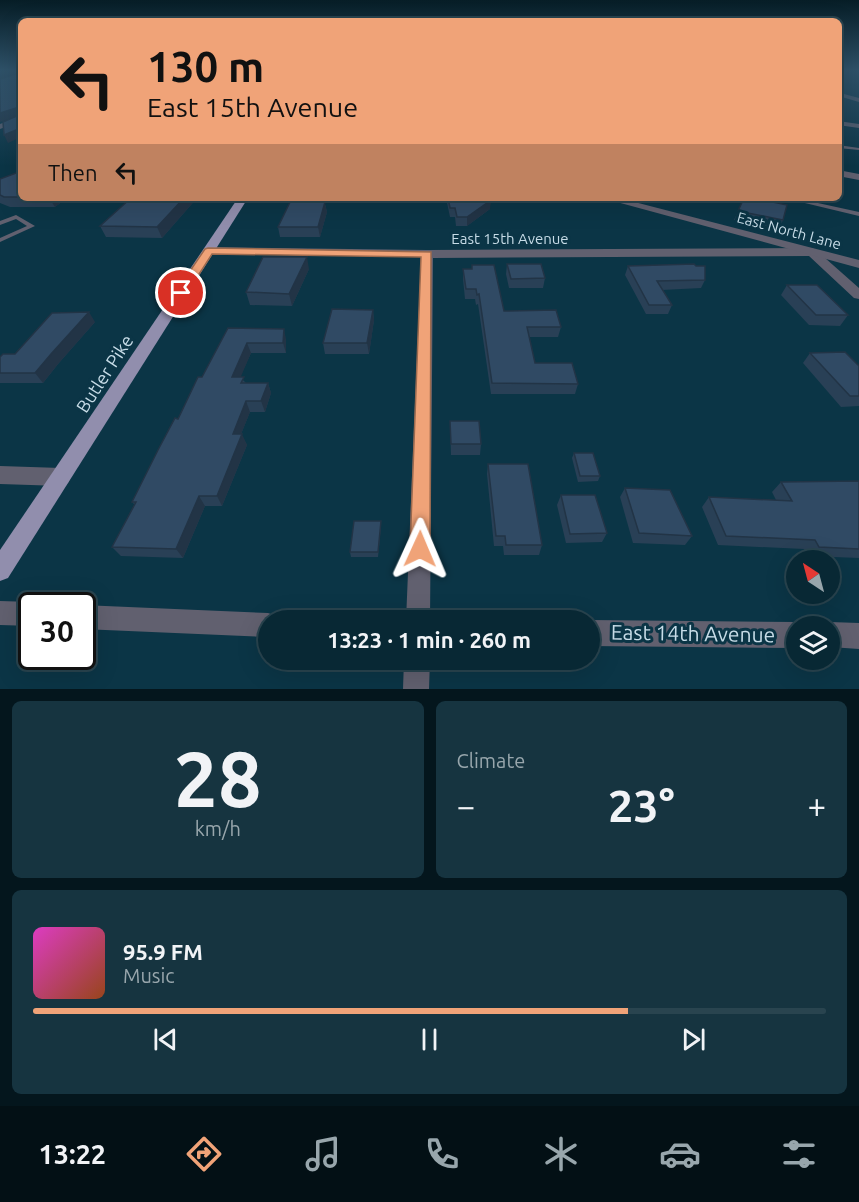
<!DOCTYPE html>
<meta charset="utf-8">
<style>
body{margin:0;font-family:Ubuntu,sans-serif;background:#163440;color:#f1f3f6;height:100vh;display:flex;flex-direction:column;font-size:22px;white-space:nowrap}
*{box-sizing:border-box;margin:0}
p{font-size:20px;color:#98a6ac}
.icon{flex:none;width:33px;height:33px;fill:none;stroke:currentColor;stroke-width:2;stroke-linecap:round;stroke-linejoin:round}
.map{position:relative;height:689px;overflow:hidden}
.details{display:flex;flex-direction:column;gap:12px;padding:12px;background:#04161d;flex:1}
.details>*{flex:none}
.hud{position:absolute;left:18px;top:18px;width:824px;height:183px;border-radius:9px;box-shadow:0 6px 24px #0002,0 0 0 2px #29444f;background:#f0a378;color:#111;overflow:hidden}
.needle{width:39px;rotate:324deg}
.tools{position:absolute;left:786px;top:550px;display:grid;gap:12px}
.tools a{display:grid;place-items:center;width:54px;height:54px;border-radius:50%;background:#082834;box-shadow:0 6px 24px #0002,0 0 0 2px #29444f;font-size:30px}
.speed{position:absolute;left:18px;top:592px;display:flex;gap:12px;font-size:30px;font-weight:700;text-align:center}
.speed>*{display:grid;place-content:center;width:78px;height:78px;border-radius:50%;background:#082834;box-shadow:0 6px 24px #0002,0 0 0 2px #29444f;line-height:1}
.speed .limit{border:3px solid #111;border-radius:9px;background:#fff;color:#111}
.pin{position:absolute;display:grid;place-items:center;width:51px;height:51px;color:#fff;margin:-26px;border:3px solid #fff;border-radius:50%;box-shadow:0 2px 6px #0007}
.me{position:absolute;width:66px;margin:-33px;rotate:1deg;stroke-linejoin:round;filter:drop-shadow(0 0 4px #0008)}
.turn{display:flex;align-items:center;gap:21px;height:126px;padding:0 30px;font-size:27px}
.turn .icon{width:78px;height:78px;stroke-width:2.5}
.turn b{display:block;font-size:42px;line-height:51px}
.then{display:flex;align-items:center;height:57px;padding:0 30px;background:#0003;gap:12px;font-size:22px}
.big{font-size:45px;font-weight:700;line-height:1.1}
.details .widget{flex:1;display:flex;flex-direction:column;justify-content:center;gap:9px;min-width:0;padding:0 21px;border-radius:9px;background:#163440}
.details .dial{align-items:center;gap:0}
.dial b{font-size:78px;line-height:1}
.song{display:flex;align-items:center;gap:18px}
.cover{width:72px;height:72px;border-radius:9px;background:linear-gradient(135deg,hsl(310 70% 55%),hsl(20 70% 35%))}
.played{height:6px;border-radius:3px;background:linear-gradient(90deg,#f0a378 75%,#29444f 75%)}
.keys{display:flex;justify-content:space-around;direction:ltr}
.heat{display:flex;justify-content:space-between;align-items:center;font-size:33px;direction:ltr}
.details .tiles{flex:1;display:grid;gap:12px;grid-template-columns:1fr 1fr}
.widget:last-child{grid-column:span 2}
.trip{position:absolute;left:258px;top:610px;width:342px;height:60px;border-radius:30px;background:#082834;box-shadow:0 6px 24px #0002,0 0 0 2px #29444f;font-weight:700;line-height:60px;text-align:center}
.menu{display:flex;height:96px;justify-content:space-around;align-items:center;background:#031015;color:#98a6ac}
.menu .icon{width:42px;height:42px}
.menu .on{color:#f0a378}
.menu b{font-size:27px;color:#f1f3f6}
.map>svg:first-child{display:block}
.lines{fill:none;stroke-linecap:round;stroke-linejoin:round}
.service{fill:#61606f;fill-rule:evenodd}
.minor{fill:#61606f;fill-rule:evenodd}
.tertiary{fill:#61606f;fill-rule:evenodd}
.primary{fill:#918ead;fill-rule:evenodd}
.wall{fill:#294056}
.shaded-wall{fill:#223446}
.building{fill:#304a64;stroke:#223446;stroke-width:1.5}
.route{fill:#f0a378;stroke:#9c6a4e;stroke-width:1.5}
.labels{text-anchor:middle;stroke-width:6;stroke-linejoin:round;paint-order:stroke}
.far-street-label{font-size:15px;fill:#c7dce7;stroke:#0b3546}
.street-label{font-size:18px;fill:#c7dce7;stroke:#0b3546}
.near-street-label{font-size:21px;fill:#c7dce7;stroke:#0b3546}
</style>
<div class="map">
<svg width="859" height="689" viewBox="0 0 859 689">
<rect width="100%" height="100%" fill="#0b3546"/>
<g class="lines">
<g class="service">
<polygon points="838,145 859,148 859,150 838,148"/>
<polygon points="784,198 795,198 859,212 859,216"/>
<polygon points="16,215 35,226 0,242 0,238 27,226 16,219 0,225 0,221"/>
</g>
<g class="minor">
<polygon points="844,94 859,98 859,102 842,97"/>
<polygon points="21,116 21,121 0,129 0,124"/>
<polygon points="838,121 859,124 859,128 838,125"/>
<polygon points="838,170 859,174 859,180 838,176"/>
<polygon points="208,247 427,250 812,248 816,250 859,288 859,299 854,298 809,256 433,258 430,621 406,621 421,257 204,253 204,249"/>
<polygon points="0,466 61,468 68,471 71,477 68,483 61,486 0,484"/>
<polygon points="0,601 32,602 41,606 32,606 32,626 0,625"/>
<polygon points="82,605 268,613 277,616 279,621 268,621 268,637 82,629 82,606 79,606"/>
<polygon points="590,620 796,622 805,627 796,627 796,648 590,646"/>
<polygon points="830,622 859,623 859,649 830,647 830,627 821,627"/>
<polygon points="404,660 430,660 429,689 403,689"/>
</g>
<polygon class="tertiary" points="602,198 619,198 859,260 859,268"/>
<polygon class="primary" points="238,198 248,198 8,578 0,581 0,550"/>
</g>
<g class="wall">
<polygon points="21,175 21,198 67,198 55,207 10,207 0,203 0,179"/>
<polygon points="197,198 162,238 106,237 100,226"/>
<polygon points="446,198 490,198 490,209 467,226 456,226 455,217 450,217"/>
<polygon points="744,198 783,220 779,229 734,220"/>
<polygon points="325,204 327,212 320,237 280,237 278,227"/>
<polygon points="507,264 545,278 543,288 509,288 506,274"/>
<polygon points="472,265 504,311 561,327 558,337 529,337 535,363 578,384 575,394 491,394 478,304 476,305 475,299 465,299 463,279 463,269 472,269"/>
<polygon points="628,266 696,266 705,280 701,288 662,290 672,305 668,314 646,314 625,275"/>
<polygon points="309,269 292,306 250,305 246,292"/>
<polygon points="787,285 848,315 840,326 809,325 781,295"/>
<polygon points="373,310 374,320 369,354 325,354 323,343"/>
<polygon points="95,322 58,364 43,383 0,383 0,357 15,354"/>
<polygon points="228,328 286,339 286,353 251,353 240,377 246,383 268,383 271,393 265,412 250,412 241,434 247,445 222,506 205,506 183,558 121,556 112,547 135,505 132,502 178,419 202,377"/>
<polygon points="810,353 859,366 859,406 841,407 803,363"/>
<polygon points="450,421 481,444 480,455 451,455"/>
<polygon points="574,453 600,476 598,481 578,482 572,458"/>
<polygon points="488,464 542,545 539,555 504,555 503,546 494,546 487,474"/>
<polygon points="859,481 859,558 808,556 804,549 718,545 702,507 709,497 776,500 772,492 781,482"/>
<polygon points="625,488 692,536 685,545 633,543 620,497"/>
<polygon points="561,495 607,533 602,542 566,543 557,505"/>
<polygon points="381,526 378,557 351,557 350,552"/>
</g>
<g class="shaded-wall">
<polygon points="7,70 21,70 21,72 0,79 0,72"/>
<polygon points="19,107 21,115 0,122 0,113"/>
<polygon points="21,128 21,137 8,143 4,135"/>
<polygon points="49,198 67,198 55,207"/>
<polygon points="184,198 197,198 162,238 157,227"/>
<polygon points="323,198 327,198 325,204 327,212 320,237 318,227"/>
<polygon points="491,200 490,209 467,226 467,217"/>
<polygon points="307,257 309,269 292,306 289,294"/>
<polygon points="373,310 374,320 369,354 367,343"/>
<polygon points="89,312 95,322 58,364 43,383 35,373 51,354"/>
<polygon points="284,329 286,339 286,353 283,343"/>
<polygon points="247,343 251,353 236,388 232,377"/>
<polygon points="268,383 271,393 265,412 261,401"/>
<polygon points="246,401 250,412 237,444 233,434"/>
<polygon points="242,434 247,445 222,506 217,496"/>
<polygon points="199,496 205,506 183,558 176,549"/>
</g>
<g class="building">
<polygon points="19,70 21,70 21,128 4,135 3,122 19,115 19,107 0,113 0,79 19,73"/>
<polygon points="16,173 21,175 21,197 4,197 0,195 0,179"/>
<polygon points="131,198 184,198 157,227 100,226"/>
<polygon points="292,198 323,198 321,202 325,202 318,227 278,227"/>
<polygon points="448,198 490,198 491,200 467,217 457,217 455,208 450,208"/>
<polygon points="744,198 754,198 787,205 783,220 738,211"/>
<polygon points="263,257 307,257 289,294 246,292"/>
<polygon points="507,264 541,264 545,278 511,279"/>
<polygon points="694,264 696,266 705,266 705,280 657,281 672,305 649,305 628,266"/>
<polygon points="472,265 494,265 504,311 556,310 561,327 527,327 535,363 572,363 578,384 492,383 479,294 477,295 476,289 466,289 463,269 472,269"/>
<polygon points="787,285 817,285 848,315 816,315"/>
<polygon points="332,309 373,310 367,343 323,343"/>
<polygon points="89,312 51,354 35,373 0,373 0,357 3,354 15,354 52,313"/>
<polygon points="228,328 284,329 283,343 247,343 232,377 244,377 241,383 268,383 261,401 246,401 233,434 242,434 217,496 199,496 176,549 112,547 136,502 132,502 158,450 175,418 178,419 198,377 202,377"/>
<polygon points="845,352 859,366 859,396 850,396 810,353"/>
<polygon points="450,421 479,421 481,444 451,444"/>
<polygon points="574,453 593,453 600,476 580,476"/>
<polygon points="488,464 528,464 542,545 506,545 505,536 496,536"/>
<polygon points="859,481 859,549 819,547 815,540 726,536 709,497 792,501 781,482"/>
<polygon points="625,488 670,490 692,536 639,533"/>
<polygon points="561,495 595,495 607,533 570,534"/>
<polygon points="354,521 381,521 378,552 350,552"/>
</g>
<linearGradient id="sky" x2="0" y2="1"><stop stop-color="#061d26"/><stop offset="0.42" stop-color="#2e5168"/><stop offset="1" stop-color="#2e5168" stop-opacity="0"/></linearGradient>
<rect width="859" height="166" fill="url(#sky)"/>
<polygon class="route" points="208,248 431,252 430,549 427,556 420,559 413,556 410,549 421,257 212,254 185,296 177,296 175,293 205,249"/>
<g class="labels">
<g class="far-street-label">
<text transform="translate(789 231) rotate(15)" y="5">East North Lane</text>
<text x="510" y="244">East 15th Avenue</text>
</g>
<g class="street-label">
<text transform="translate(105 374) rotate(-57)" y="6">Butler Pike</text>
</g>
<g class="near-street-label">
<text transform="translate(693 634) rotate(1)" y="7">East 14th Avenue</text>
</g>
</g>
</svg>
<div class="tools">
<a><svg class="needle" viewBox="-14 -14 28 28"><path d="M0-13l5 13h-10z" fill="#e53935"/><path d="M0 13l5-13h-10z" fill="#98a6ac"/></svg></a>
<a><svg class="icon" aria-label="layers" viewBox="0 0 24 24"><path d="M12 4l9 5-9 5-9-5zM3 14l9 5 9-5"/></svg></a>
</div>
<div class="speed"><div class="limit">30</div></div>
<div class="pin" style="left:181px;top:293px;background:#d93025"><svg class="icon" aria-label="arrive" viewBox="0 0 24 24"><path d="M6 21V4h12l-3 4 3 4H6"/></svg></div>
<svg class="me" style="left:420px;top:549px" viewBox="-20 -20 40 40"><path d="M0-17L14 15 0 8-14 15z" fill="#f0a378" stroke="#fff" stroke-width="4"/></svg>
<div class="trip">13:23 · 1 min · 260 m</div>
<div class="hud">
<div class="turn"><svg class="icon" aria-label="left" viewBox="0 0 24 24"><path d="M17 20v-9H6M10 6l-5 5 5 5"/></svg><div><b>130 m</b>East 15th Avenue</div></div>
<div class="then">Then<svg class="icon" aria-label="left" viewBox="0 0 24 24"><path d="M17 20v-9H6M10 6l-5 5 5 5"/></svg></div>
</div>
</div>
<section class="details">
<div class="tiles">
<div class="widget dial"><b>28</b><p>km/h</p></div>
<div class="widget"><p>Climate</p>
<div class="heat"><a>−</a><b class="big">23°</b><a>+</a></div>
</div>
<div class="widget">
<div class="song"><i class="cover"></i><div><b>95.9 FM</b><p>Music</p></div></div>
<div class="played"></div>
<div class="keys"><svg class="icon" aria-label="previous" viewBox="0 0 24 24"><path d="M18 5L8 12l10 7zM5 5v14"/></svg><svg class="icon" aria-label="pause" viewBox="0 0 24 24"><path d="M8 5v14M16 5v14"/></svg><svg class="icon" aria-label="next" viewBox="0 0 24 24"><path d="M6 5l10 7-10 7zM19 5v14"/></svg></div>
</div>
</div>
</section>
<nav class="menu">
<b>13:22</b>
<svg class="icon on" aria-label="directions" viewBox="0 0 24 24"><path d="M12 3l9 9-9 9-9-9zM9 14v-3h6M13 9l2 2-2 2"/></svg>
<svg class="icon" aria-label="music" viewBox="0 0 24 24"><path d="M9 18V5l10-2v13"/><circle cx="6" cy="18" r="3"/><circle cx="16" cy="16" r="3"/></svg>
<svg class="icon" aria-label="phone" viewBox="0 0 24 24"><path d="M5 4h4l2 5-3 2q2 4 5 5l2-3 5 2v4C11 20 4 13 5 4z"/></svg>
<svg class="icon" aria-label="climate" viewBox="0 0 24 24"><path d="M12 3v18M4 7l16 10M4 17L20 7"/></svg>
<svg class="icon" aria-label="car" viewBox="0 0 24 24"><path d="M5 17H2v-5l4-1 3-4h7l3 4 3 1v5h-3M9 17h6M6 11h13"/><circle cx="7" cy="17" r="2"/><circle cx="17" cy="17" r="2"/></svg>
<svg class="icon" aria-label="filters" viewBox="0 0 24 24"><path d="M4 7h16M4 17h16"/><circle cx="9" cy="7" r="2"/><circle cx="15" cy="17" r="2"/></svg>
</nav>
